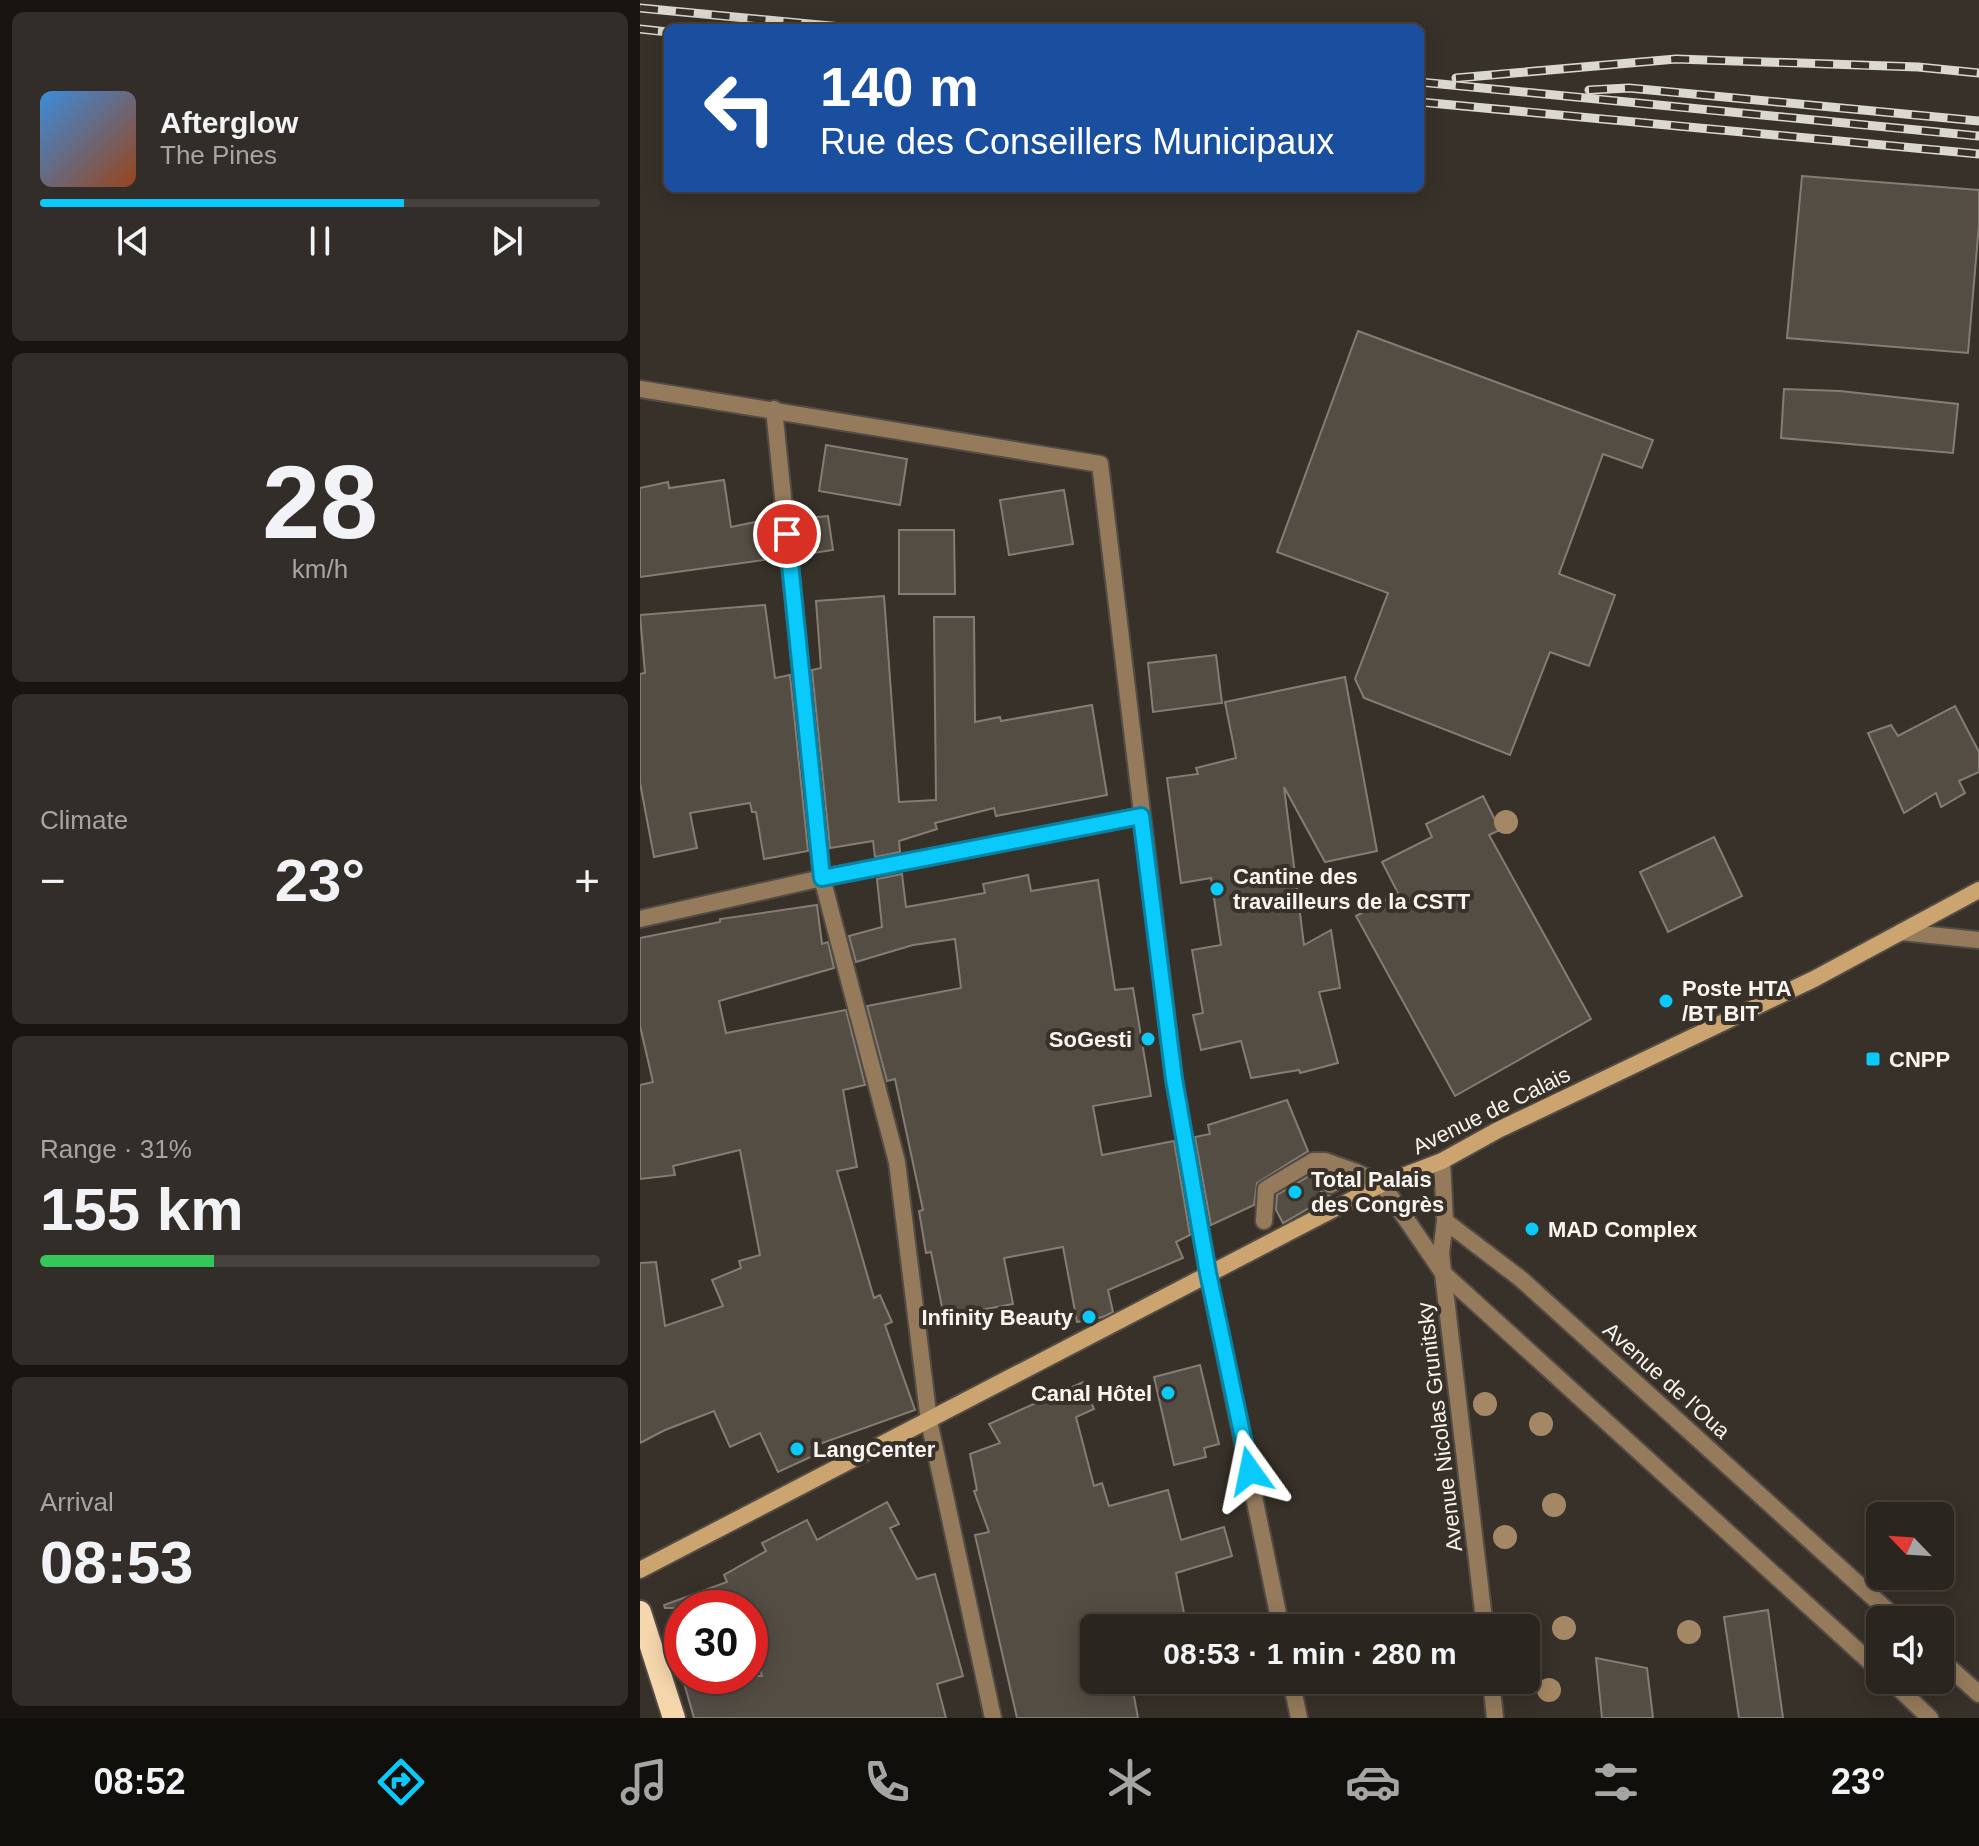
<!DOCTYPE html>
<meta charset="utf-8">
<style>
body{margin:0;font-family:Helvetica,sans-serif;background:#322d28;color:#f1f3f6;height:100vh;display:flex;flex-direction:column;font-size:30px;white-space:nowrap}
*{box-sizing:border-box;margin:0}
p{font-size:26px;color:#a5a5a4}
.icon{flex:none;width:44px;height:44px;fill:none;stroke:currentColor;stroke-width:2;stroke-linecap:round;stroke-linejoin:round}
.map{position:relative;flex:1;overflow:hidden}
.panel{display:flex;flex-direction:column;gap:12px;padding:12px;background:#171411;width:640px}
.panel>*{flex:none}
.banner{position:absolute;left:24px;top:24px;width:760px;height:168px;border-radius:12px;box-shadow:0 4px 20px #0003,0 0 0 2px #46423d;background:#1a4fa0;color:#fff;overflow:hidden}
.needle{width:52px;rotate:295deg}
.tools{position:absolute;left:1226px;top:1502px;display:grid;gap:16px}
.tools a{display:grid;place-items:center;width:88px;height:88px;border-radius:12px;background:#2a251f;box-shadow:0 4px 20px #0003,0 0 0 2px #46423d;font-size:40px}
.speed{position:absolute;left:24px;top:1590px;display:flex;gap:16px;font-size:40px;font-weight:700;text-align:center}
.speed>*{display:grid;place-content:center;width:104px;height:104px;border-radius:50%;background:#2a251f;box-shadow:0 4px 20px #0003,0 0 0 2px #46423d;line-height:1}
.speed .limit{border:12px solid #d22;background:#fff;color:#111}
.pin{position:absolute;display:grid;place-items:center;width:68px;height:68px;color:#fff;margin:-34px;border:4px solid #fff;border-radius:50%;box-shadow:0 2px 8px #0007}
.me{position:absolute;width:88px;margin:-44px;rotate:348deg;stroke-linejoin:round;filter:drop-shadow(0 0 6px #0008)}
.turn{display:flex;align-items:center;gap:28px;height:168px;padding:0 24px;font-size:36px}
.turn .icon{width:104px;height:104px;stroke-width:2.5}
.turn b{display:block;font-size:56px;line-height:68px}
.big{font-size:60px;font-weight:600;line-height:1.1}
.panel .widget{flex:1;display:flex;flex-direction:column;justify-content:center;gap:12px;min-width:0;padding:0 28px;border-radius:12px;background:#322d28}
.panel .dial{align-items:center;gap:0}
.dial b{font-size:104px;line-height:1}
.song{display:flex;align-items:center;gap:24px}
.cover{width:96px;height:96px;border-radius:12px;background:linear-gradient(135deg,hsl(210 70% 55%),hsl(20 70% 35%))}
.played{height:8px;border-radius:4px;background:linear-gradient(90deg,#09cafa 65%,#46423d 65%)}
.keys{display:flex;justify-content:space-around;direction:ltr}
.heat{display:flex;justify-content:space-between;align-items:center;font-size:44px;direction:ltr}
.charge{height:12px;border-radius:6px;background:linear-gradient(90deg,#34c759 31%,#46423d 0)}
.trip{position:absolute;left:440px;top:1614px;width:460px;height:80px;border-radius:12px;background:#2a251f;box-shadow:0 4px 20px #0003,0 0 0 2px #46423d;font-weight:600;line-height:80px;text-align:center}
.menu{display:flex;height:128px;justify-content:space-around;align-items:center;background:#110f0c;color:#a5a5a4}
.menu .icon{width:56px;height:56px}
.menu .selected{color:#09cafa}
.menu b{font-size:36px;color:#f1f3f6}
main{display:flex;flex:1;min-height:0}
.map>svg:first-child{display:block}
.building{fill:#544d44;stroke:#857d74;stroke-width:2}
.lines{fill:none;stroke-linecap:round;stroke-linejoin:round}
.service-casing{stroke:#534c45;stroke-width:20}
.minor-casing{stroke:#534c45;stroke-width:20}
.secondary-casing{stroke:#534c45;stroke-width:20}
.trunk-casing{stroke:#534c45;stroke-width:26}
.service{stroke:#957b5c;stroke-width:16}
.minor{stroke:#957b5c;stroke-width:16}
.secondary{stroke:#cca470;stroke-width:16}
.trunk{stroke:#f6d6ad;stroke-width:22}
.rail-casing{stroke:#dbd7d1;stroke-width:9}
.rail{stroke:#383129;stroke-width:6;stroke-dasharray:18;stroke-linecap:butt}
.tree{fill:#a48764}
.route-casing{stroke:#0683a2;stroke-width:20}
.route{stroke:#09cafa;stroke-width:14}
.poi-dot{fill:#09cafa;stroke:#383129;stroke-width:3}
.labels{text-anchor:middle;stroke-width:8;stroke-linejoin:round;paint-order:stroke}
.poi-label{font-size:22px;font-weight:bold;fill:#f8f4ef;stroke:#383129;text-anchor:start}
.street-label{font-size:22px;fill:#f8f4ef;stroke:#383129}
</style>
<main>
<section class="panel">
<div class="widget">
<div class="song"><i class="cover"></i><div><b>Afterglow</b><p>The Pines</p></div></div>
<div class="played"></div>
<div class="keys"><svg class="icon" aria-label="previous" viewBox="0 0 24 24"><path d="M18 5L8 12l10 7zM5 5v14"/></svg><svg class="icon" aria-label="pause" viewBox="0 0 24 24"><path d="M8 5v14M16 5v14"/></svg><svg class="icon" aria-label="next" viewBox="0 0 24 24"><path d="M6 5l10 7-10 7zM19 5v14"/></svg></div>
</div>
<div class="widget dial"><b>28</b><p>km/h</p></div>
<div class="widget"><p>Climate</p>
<div class="heat"><a>−</a><b class="big">23°</b><a>+</a></div>
</div>
<div class="widget"><p>Range · 31%</p><b class="big">155 km</b><div class="charge"></div></div>
<div class="widget"><p>Arrival</p><b class="big">08:53</b></div>
</section>
<div class="map">
<svg width="1339" height="1718" viewBox="0 0 1339 1718">
<rect width="100%" height="100%" fill="#383129"/>
<g class="building">
<polygon points="1162,176 1339,190 1339,224 1328,353 1147,338"/>
<polygon points="718,331 1013,440 1002,468 963,454 919,574 975,595 949,666 910,652 870,755 724,698 715,679 748,593 637,552"/>
<polygon points="1144,389 1200,391 1318,404 1313,453 1141,438"/>
<polygon points="186,445 267,459 260,505 179,491"/>
<polygon points="84,480 91,527 115,522 115,524 134,522 138,558 0,577 0,488 28,482 29,488"/>
<polygon points="424,490 433,544 369,555 360,500"/>
<polygon points="188,516 193,550 160,555 156,519"/>
<polygon points="259,530 314,530 315,594 259,594"/>
<polygon points="244,596 259,802 296,800 294,617 334,617 335,722 360,717 361,721 452,705 467,795 356,816 354,808 295,823 297,829 259,841 260,852 235,857 233,841 190,848 172,670 181,668 176,601"/>
<polygon points="125,605 135,678 150,675 168,851 124,859 116,812 112,812 110,803 50,813 57,848 14,857 0,783 0,674 5,673 0,615"/>
<polygon points="576,655 582,703 513,712 508,663"/>
<polygon points="705,677 737,851 685,862 644,787 664,945 691,930 700,988 679,992 698,1063 660,1073 659,1070 611,1078 601,1041 561,1050 553,1015 563,1013 552,950 581,945 571,878 541,883 527,778 558,774 556,768 596,758 585,702"/>
<polygon points="1315,706 1339,752 1339,772 1319,781 1325,793 1301,807 1296,793 1264,813 1228,733 1251,725 1258,736"/>
<polygon points="843,796 860,830 849,835 951,1019 815,1096 716,916 758,893 742,862 792,837 786,824"/>
<polygon points="1074,837 1102,896 1028,932 1000,872"/>
<polygon points="262,874 266,907 345,893 343,884 388,875 391,891 458,880 475,990 493,988 511,1096 453,1106 462,1155 534,1141 550,1235 536,1242 543,1258 468,1290 473,1312 463,1317 437,1322 423,1247 364,1258 373,1304 304,1317 291,1252 286,1253 279,1211 283,1210 255,1079 247,1081 227,1006 321,988 315,939 273,945 216,962 209,936 242,927 237,879"/>
<polygon points="177,905 182,944 188,942 194,968 79,1001 86,1033 206,1010 225,1085 203,1090 217,1167 197,1171 234,1298 240,1295 252,1322 245,1325 275,1410 171,1447 175,1455 138,1472 120,1433 90,1447 74,1411 25,1430 0,1443 0,1263 16,1262 25,1326 83,1306 72,1280 101,1268 99,1261 120,1255 100,1150 33,1166 35,1175 0,1179 0,1085 13,1082 0,1026 0,938 80,922 80,919"/>
<polygon points="647,1100 668,1151 617,1183 614,1205 571,1225 555,1137 570,1134 568,1125"/>
<polygon points="676,1172 681,1172 684,1176 679,1184 681,1191 690,1196 643,1223 636,1210 637,1195"/>
<polygon points="560,1365 579,1444 564,1448 566,1457 534,1465 514,1377"/>
<polygon points="443,1382 454,1409 436,1417 454,1486 462,1483 469,1506 528,1490 541,1540 584,1527 592,1556 536,1573 547,1628 454,1628 454,1680 491,1680 498,1718 377,1718 335,1535 349,1532 334,1491 337,1490 330,1454 360,1443 349,1424"/>
<polygon points="247,1502 259,1524 250,1528 277,1579 295,1574 323,1676 297,1684 306,1718 54,1718 42,1676 122,1676 110,1635 110,1608 25,1608 24,1605 87,1582 84,1575 126,1551 122,1543 167,1520 177,1540"/>
<polygon points="1128,1610 1143,1718 1099,1718 1084,1617"/>
<polygon points="956,1658 1007,1668 1013,1718 962,1718"/>
</g>
<g class="lines">
<g class="service-casing">
<g id="service">
<polyline points="690,1185 716,1172 742,1184"/>
<polyline points="624,1221 626,1189 673,1161 685,1161 716,1172"/>
</g>
</g>
<g class="minor-casing">
<g id="minor">
<polyline points="0,389 460,464 534,1079 568,1273 641,1628"/>
<polyline points="134,409 182,878 257,1162 289,1421 353,1718"/>
<polyline points="0,919 182,878 501,816"/>
<polyline points="1261,932 1339,940"/>
<polyline points="802,1161 805,1221 801,1253 803,1273 845,1628"/>
<polyline points="742,1184 803,1273 1240,1671"/>
<polyline points="805,1221 881,1279 1258,1620"/>
<polyline points="1300,1659 1339,1694"/>
<polyline points="651,1680 659,1718"/>
<polyline points="851,1680 855,1718"/>
<polyline points="1250,1680 1290,1718"/>
</g>
</g>
<g class="secondary-casing">
<polyline id="secondary" points="0,1570 742,1184 802,1161 858,1130 1174,979 1339,890"/>
</g>
<g class="trunk-casing">
<polyline id="trunk" points="0,1612 34,1718"/>
</g>
<use href="#service" class="service"/>
<use href="#minor" class="minor"/>
<use href="#secondary" class="secondary"/>
<use href="#trunk" class="trunk"/>
<g class="rail-casing">
<g id="rail">
<polyline points="0,8 212,28"/>
<polyline points="0,29 28,32"/>
<polyline points="816,78 1036,59 1278,67 1339,73"/>
<polyline points="780,82 1339,136"/>
<polyline points="949,90 989,88 1339,121"/>
<polyline points="780,102 1339,154"/>
</g>
</g>
<use href="#rail" class="rail"/>
</g>
<g class="tree">
<circle cx="866" cy="822" r="12"/>
<circle cx="845" cy="1404" r="12"/>
<circle cx="901" cy="1424" r="12"/>
<circle cx="914" cy="1505" r="12"/>
<circle cx="865" cy="1537" r="12"/>
<circle cx="924" cy="1628" r="12"/>
<circle cx="1049" cy="1632" r="12"/>
<circle cx="909" cy="1690" r="12"/>
</g>
<g class="lines">
<g class="route-casing">
<polyline id="route" points="147,534 182,878 501,816 534,1079 568,1273 610,1471"/>
</g>
<use href="#route" class="route"/>
</g>
<g class="poi-dot">
<circle cx="577" cy="889" r="8"/>
<circle cx="1026" cy="1001" r="8"/>
<circle cx="508" cy="1039" r="8"/>
<rect x="1225" y="1051" width="16" height="16" rx="4"/>
<circle cx="655" cy="1192" r="8"/>
<circle cx="892" cy="1229" r="8"/>
<circle cx="449" cy="1317" r="8"/>
<circle cx="528" cy="1393" r="8"/>
<circle cx="157" cy="1449" r="8"/>
</g>
<g class="labels">
<g class="poi-label">
<text x="593" y="884">Cantine des<tspan x="593" dy="25">travailleurs de la CSTT</tspan></text>
<text x="1042" y="996">Poste HTA<tspan x="1042" dy="25">/BT BIT</tspan></text>
<text x="492" y="1047" text-anchor="end">SoGesti</text>
<text x="1249" y="1067">CNPP</text>
<text x="671" y="1187">Total Palais<tspan x="671" dy="25">des Congrès</tspan></text>
<text x="908" y="1237">MAD Complex</text>
<text x="433" y="1325" text-anchor="end">Infinity Beauty</text>
<text x="512" y="1401" text-anchor="end">Canal Hôtel</text>
<text x="173" y="1457">LangCenter</text>
</g>
<g class="street-label">
<text transform="translate(851 1110) rotate(-26)" y="8">Avenue de Calais</text>
<text transform="translate(1027 1380) rotate(42)" y="8">Avenue de l'Oua</text>
<text transform="translate(799 1427) rotate(-97)" y="8">Avenue Nicolas Grunitsky</text>
</g>
</g>
</svg>
<div class="tools">
<a><svg class="needle" viewBox="-14 -14 28 28"><path d="M0-13l5 13h-10z" fill="#e53935"/><path d="M0 13l5-13h-10z" fill="#a5a5a4"/></svg></a>
<a><svg class="icon" aria-label="sound" viewBox="0 0 24 24"><path d="M4 9h4l5-4v14l-5-4H4zM17 9q2 3 0 6"/></svg></a>
</div>
<div class="speed"><div class="limit">30</div></div>
<div class="pin" style="left:147px;top:534px;background:#d93025"><svg class="icon" aria-label="arrive" viewBox="0 0 24 24"><path d="M6 21V4h12l-3 4 3 4H6"/></svg></div>
<svg class="me" style="left:610px;top:1471px" viewBox="-20 -20 40 40"><path d="M0-17L14 15 0 8-14 15z" fill="#09cafa" stroke="#fff" stroke-width="4"/></svg>
<div class="trip">08:53 · 1 min · 280 m</div>
<div class="banner">
<div class="turn"><svg class="icon" aria-label="left" viewBox="0 0 24 24"><path d="M17 20v-9H6M10 6l-5 5 5 5"/></svg><div><b>140 m</b>Rue des Conseillers Municipaux</div></div>
</div>
</div>
</main>
<nav class="menu">
<b>08:52</b>
<svg class="icon selected" aria-label="directions" viewBox="0 0 24 24"><path d="M12 3l9 9-9 9-9-9zM9 14v-3h6M13 9l2 2-2 2"/></svg>
<svg class="icon" aria-label="music" viewBox="0 0 24 24"><path d="M9 18V5l10-2v13"/><circle cx="6" cy="18" r="3"/><circle cx="16" cy="16" r="3"/></svg>
<svg class="icon" aria-label="phone" viewBox="0 0 24 24"><path d="M5 4h4l2 5-3 2q2 4 5 5l2-3 5 2v4C11 20 4 13 5 4z"/></svg>
<svg class="icon" aria-label="climate" viewBox="0 0 24 24"><path d="M12 3v18M4 7l16 10M4 17L20 7"/></svg>
<svg class="icon" aria-label="car" viewBox="0 0 24 24"><path d="M5 17H2v-5l4-1 3-4h7l3 4 3 1v5h-3M9 17h6M6 11h13"/><circle cx="7" cy="17" r="2"/><circle cx="17" cy="17" r="2"/></svg>
<svg class="icon" aria-label="filters" viewBox="0 0 24 24"><path d="M4 7h16M4 17h16"/><circle cx="9" cy="7" r="2"/><circle cx="15" cy="17" r="2"/></svg>
<b>23°</b>
</nav>
